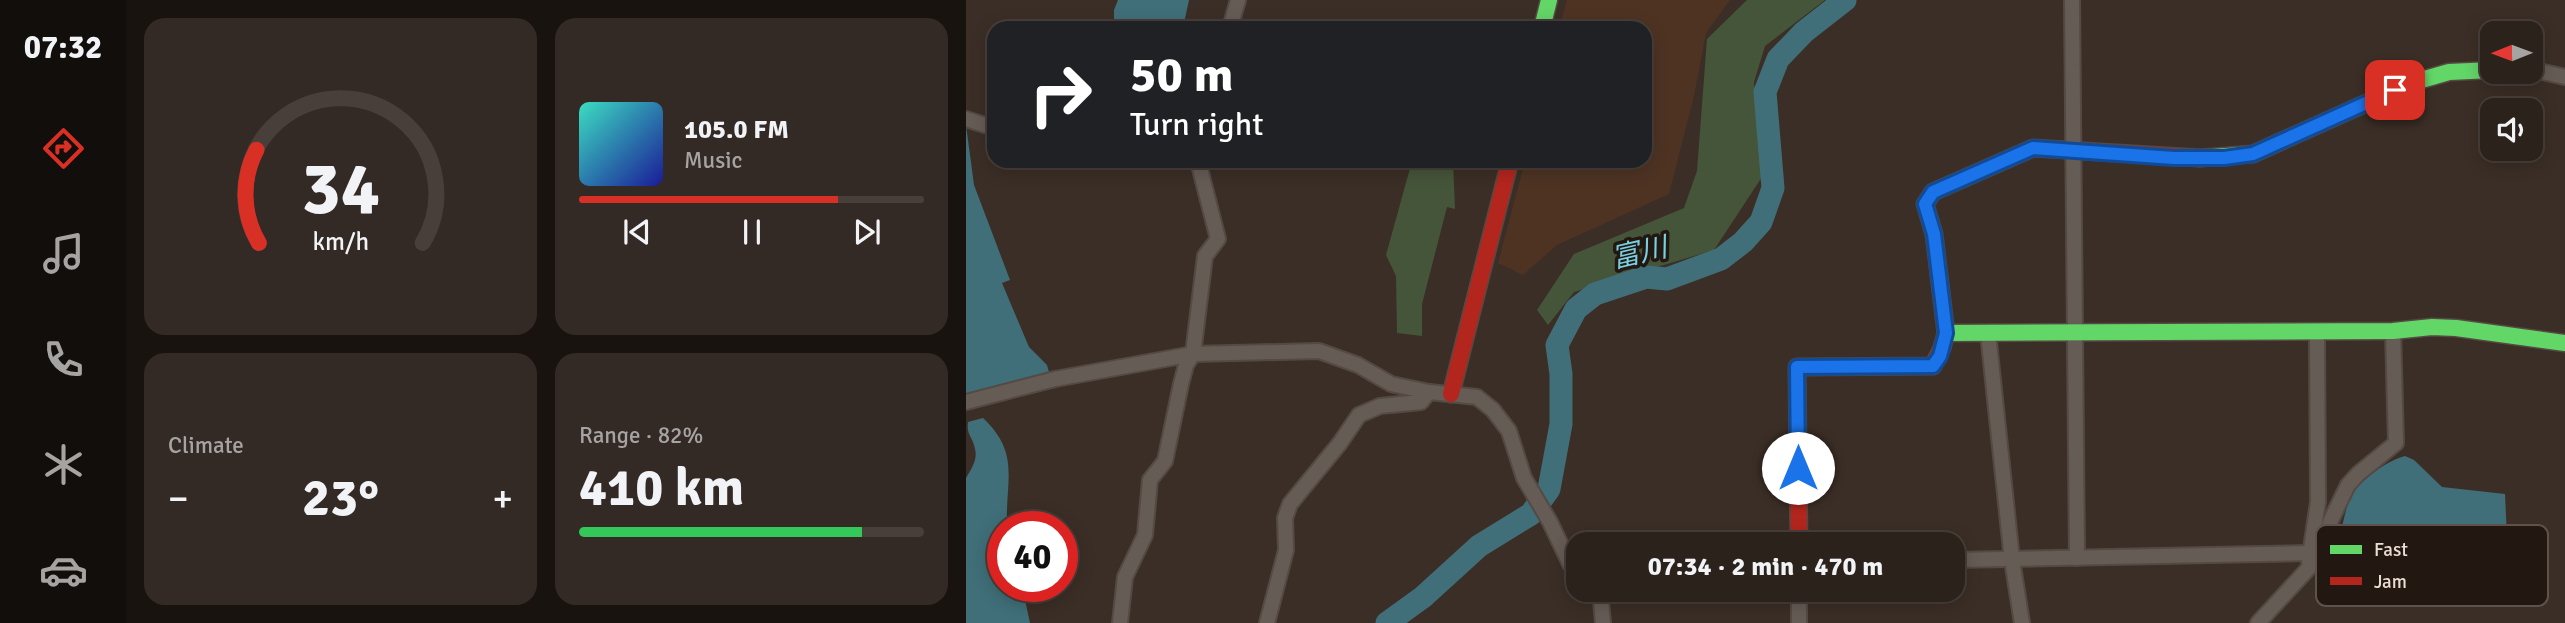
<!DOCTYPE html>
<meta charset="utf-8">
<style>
body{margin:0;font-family:Signika,"Noto Sans JP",sans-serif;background:#342a25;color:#f1f3f6;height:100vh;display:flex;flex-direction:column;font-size:26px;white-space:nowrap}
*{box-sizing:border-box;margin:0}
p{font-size:23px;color:#a6a4a3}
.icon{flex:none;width:38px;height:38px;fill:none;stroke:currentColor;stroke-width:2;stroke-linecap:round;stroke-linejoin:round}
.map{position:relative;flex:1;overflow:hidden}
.side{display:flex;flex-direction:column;gap:18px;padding:18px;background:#18130f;width:840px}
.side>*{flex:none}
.top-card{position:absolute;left:21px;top:21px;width:665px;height:147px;border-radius:21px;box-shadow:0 4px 18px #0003,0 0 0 2px #483f3b;background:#202124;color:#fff;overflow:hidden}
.needle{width:46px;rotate:269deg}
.buttons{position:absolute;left:1514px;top:21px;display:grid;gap:14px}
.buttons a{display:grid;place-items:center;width:63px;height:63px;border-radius:14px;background:#2c221c;box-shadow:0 4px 18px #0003,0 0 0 2px #483f3b;font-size:35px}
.speed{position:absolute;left:21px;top:511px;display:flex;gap:14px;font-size:35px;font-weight:700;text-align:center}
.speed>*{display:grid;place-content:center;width:91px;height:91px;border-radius:50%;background:#2c221c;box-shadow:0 4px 18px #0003,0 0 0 2px #483f3b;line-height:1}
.speed .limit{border:10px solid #d22;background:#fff;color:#111}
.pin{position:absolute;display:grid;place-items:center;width:60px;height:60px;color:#fff;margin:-30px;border-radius:14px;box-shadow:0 4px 10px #0006}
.me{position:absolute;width:77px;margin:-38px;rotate:0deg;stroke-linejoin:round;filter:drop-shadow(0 0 5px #0008)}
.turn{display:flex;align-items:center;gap:24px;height:147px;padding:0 28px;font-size:32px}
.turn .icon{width:91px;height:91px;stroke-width:2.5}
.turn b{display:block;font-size:49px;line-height:60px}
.big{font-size:52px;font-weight:700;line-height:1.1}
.side .tile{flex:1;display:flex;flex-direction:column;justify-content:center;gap:10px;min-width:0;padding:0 24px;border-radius:21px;background:#342a25}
.side .dial{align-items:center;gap:0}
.dial svg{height:182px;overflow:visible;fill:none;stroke:#483f3b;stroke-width:7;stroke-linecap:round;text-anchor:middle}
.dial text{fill:#f1f3f6;stroke:none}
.song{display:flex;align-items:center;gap:21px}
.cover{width:84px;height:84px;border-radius:10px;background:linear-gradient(135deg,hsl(170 70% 55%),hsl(240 70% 35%))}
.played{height:7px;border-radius:4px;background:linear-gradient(90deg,#d93025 75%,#483f3b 75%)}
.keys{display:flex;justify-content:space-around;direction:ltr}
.heat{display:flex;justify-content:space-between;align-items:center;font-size:38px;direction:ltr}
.charge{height:10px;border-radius:5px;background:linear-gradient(90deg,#34c759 82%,#483f3b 0)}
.side .tiles{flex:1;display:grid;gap:18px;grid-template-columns:repeat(2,1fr)}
.trip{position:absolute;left:600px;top:532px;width:399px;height:70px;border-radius:21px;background:#2c221c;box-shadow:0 4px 18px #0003,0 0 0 2px #483f3b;font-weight:700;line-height:70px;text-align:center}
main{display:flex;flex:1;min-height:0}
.menu{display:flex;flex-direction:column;width:126px;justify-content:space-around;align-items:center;background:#120e0b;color:#a6a4a3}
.menu .icon{width:49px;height:49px}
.menu .selected{color:#d93025}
.menu b{font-size:32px;color:#f1f3f6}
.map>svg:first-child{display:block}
.built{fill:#4e3323}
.green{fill:#45553a}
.water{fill:#406f79}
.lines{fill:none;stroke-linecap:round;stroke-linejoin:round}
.river{stroke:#406f79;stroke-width:23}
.street-casing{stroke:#554a43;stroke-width:18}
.fast-casing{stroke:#554a43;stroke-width:19}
.jam-casing{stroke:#554a43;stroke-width:19}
.street{stroke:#665c56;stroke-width:14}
.fast{stroke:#63d668;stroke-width:16}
.jam{stroke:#b3261e;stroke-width:16}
.route-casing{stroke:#114b97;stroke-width:18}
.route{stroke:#1a73e8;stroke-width:12}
.labels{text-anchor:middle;stroke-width:7;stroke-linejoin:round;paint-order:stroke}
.water-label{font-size:28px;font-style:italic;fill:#78d0e3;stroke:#221711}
.key{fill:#221711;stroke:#5f524c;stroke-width:2}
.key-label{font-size:19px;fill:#ecddd4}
</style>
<main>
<nav class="menu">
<b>07:32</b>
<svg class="icon selected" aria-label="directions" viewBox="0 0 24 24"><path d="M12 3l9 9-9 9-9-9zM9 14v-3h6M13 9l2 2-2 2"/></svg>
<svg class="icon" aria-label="music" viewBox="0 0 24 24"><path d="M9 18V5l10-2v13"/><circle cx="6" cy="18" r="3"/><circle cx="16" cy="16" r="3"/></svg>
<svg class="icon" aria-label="phone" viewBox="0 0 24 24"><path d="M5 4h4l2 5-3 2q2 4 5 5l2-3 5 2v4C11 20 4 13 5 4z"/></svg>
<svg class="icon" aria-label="climate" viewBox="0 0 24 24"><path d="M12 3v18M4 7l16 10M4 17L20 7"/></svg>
<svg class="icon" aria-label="car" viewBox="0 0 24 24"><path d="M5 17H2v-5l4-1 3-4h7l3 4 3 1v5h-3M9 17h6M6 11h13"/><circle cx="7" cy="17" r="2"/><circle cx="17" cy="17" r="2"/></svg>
</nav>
<section class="side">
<div class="tiles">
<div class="tile dial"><svg viewBox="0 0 100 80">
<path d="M14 69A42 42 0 1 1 86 69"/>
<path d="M14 69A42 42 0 0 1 13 28" stroke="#d93025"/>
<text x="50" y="56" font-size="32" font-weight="700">34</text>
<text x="50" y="72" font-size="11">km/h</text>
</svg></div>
<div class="tile">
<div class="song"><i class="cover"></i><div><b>105.0 FM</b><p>Music</p></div></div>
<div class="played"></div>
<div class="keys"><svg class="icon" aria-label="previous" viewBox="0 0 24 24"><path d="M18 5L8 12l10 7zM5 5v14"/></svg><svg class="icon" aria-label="pause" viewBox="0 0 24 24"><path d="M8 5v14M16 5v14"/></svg><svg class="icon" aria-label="next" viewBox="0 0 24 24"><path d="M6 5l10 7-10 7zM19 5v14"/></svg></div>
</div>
<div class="tile"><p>Climate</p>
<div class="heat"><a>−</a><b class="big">23°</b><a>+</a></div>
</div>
<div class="tile"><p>Range · 82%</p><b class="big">410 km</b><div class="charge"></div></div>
</div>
</section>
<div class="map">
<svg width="1599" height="623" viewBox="0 0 1599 623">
<rect width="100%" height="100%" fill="#3b2e26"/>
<polygon class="built" points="601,0 764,0 740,33 728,96 703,194 591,245 557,275 532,263 559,161 679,161 679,28 593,28"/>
<g class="green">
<polygon points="781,0 859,0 799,46 788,82 796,177 748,250 608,292 582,325 571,310 608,254 718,208 731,171 741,39"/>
<polygon points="446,161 487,161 489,209 481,207 456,304 456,336 431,333 430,276 420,255"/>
</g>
<g class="water">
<polygon points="152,0 223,0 217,28 148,28 148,10"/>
<polygon points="0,125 8,185 44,280 36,283 63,347 81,365 83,372 0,395"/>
<path d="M17,418C55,454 39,480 41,527H37V586H56L64,623H0V478C5,470 12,459 9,449C7,437 0,435 2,422Z"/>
<path d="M1439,456L1448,460L1476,487L1539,494L1541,537L1538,571L1519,576L1514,582L1390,606L1380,605C1378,601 1374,596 1372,591C1366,576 1377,509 1386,494C1396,479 1422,460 1439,456Z"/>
</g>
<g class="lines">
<polyline class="river" points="421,623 457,597 513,546 565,514 583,489 595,424 595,374 591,345 610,309 629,294 680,277 701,279 755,259 777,242 795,222 807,188 799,92 812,59 838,32 879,0"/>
<g class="street-casing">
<g id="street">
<polyline points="1106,0 1111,558"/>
<polyline points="264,28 272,0"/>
<polyline points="1564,69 1599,77"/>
<polyline points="0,119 28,128"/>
<polyline points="1022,333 1046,560 1056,623"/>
<polyline points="0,402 89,379 227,354 353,351 392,365 425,384 463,392 511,397 527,410 543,431 558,478 584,522 604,564 612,565"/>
<polyline points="987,560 1342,553"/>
<polyline points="1343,562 1352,502 1351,332"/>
<polyline points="634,590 637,623"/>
<polyline points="833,590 833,623"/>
<polyline points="154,623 159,577 179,535 184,480 199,461 215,384 220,365 227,354 239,256 252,239 232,161"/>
<polyline points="301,623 320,550 319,518 324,504 374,443 393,415 414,406 455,402 463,392"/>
<polyline points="1292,623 1352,558 1365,520 1382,485 1392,474 1430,443 1427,331"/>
</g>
</g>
<g class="fast-casing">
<g id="fast">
<polyline points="576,28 583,0"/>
<polyline points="1234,158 1287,154 1445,83 1483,72 1526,70"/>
<polyline points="976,348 980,333 1427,331 1466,327 1490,328 1599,343"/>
</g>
</g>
<g class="jam-casing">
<g id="jam">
<polyline points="980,333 968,234 959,204 967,192 1067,148 1234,158"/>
<polyline points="485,394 544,161"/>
<polyline points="833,544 831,367 967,366 976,348"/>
</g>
</g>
<use href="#street" class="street"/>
<use href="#fast" class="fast"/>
<use href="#jam" class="jam"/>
</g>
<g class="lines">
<g class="route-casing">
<polyline id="route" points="832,468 831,367 967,366 974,356 980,333 968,234 959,204 967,192 1067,148 1208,158 1258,158 1287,154 1429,90"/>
</g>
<use href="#route" class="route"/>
</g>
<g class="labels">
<g class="water-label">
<text transform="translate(673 252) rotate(-13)" y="10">富川</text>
</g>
</g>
<rect x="1350" y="525" width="232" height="81" rx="10" class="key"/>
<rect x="1364" y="545" width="32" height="9" fill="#63d668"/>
<rect x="1364" y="577" width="32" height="8" fill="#b3261e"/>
<g class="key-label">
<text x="1408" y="556">Fast</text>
<text x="1408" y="588">Jam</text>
</g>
</svg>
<div class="buttons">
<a><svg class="needle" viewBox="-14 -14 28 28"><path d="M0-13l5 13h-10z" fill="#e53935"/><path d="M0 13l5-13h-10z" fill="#a6a4a3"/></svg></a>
<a><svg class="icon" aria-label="sound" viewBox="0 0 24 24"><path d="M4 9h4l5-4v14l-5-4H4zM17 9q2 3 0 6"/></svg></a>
</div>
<div class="speed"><div class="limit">40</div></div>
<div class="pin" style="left:1429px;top:90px;background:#d93025"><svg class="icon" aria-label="arrive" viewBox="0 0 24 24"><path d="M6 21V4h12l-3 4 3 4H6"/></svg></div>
<svg class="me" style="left:832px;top:468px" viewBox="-20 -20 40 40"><circle r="19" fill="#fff"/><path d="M0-13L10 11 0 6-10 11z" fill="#1a73e8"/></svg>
<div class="trip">07:34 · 2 min · 470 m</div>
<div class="top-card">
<div class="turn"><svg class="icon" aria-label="right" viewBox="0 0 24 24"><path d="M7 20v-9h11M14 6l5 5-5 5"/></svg><div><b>50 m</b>Turn right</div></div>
</div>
</div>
</main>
